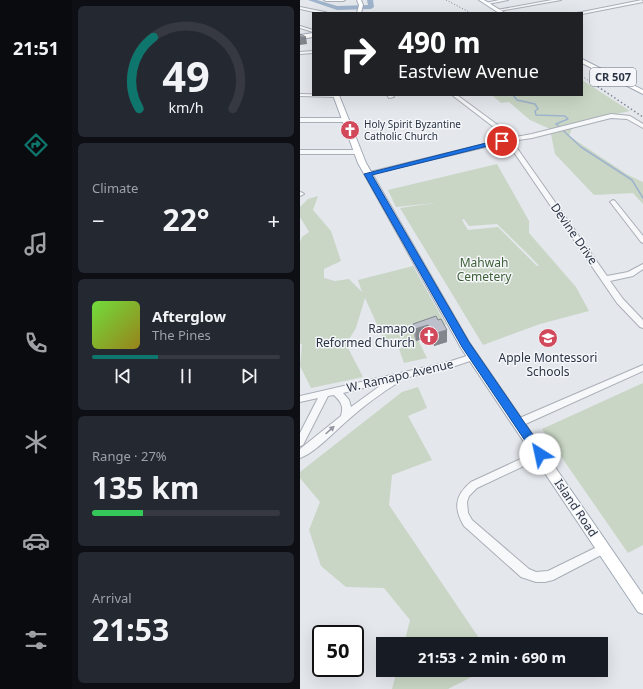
<!DOCTYPE html>
<meta charset="utf-8">
<style>
body{margin:0;font-family:"Noto Sans",sans-serif;background:#242831;color:#f1f3f6;height:100vh;display:flex;flex-direction:column;font-size:15px;white-space:nowrap}
*{box-sizing:border-box;margin:0}
p{font-size:13px;color:#9ea1a6}
.icon{flex:none;width:22px;height:22px;fill:none;stroke:currentColor;stroke-width:2;stroke-linecap:round;stroke-linejoin:round}
.map{position:relative;flex:1;overflow:hidden}
.side{display:flex;flex-direction:column;gap:6px;padding:6px;background:#0d0f14;width:228px}
.side>*{flex:none}
.hud{position:absolute;left:12px;top:12px;width:271px;height:84px;border-radius:0px;box-shadow:0 4px 16px #0002;background:#202124;color:#fff;overflow:hidden}
.speed{position:absolute;left:12px;top:625px;display:flex;gap:8px;font-size:20px;font-weight:700;text-align:center}
.speed>*{display:grid;place-content:center;width:52px;height:52px;border-radius:50%;background:#171b24;box-shadow:0 4px 16px #0002;line-height:1}
.speed .limit{border:2px solid #111;border-radius:6px;background:#fff;color:#111}
.pin{position:absolute;display:grid;place-items:center;width:34px;height:34px;color:#fff;margin:-17px;border:2px solid #fff;border-radius:50%;box-shadow:0 1px 4px #0007}
.me{position:absolute;width:44px;margin:-22px;rotate:325deg;stroke-linejoin:round;filter:drop-shadow(0 0 3px #0008)}
.turn{display:flex;align-items:center;gap:14px;height:84px;padding:0 20px;font-size:18px}
.turn .icon{width:52px;height:52px;stroke-width:2.5}
.turn b{display:block;font-size:28px;line-height:34px}
.big{font-size:30px;font-weight:700;line-height:1.1}
.side .widget{flex:1;display:flex;flex-direction:column;justify-content:center;gap:6px;min-width:0;padding:0 14px;border-radius:6px;background:#242831}
.side .dial{align-items:center;gap:0}
.dial svg{height:104px;overflow:visible;fill:none;stroke:#363941;stroke-width:7;stroke-linecap:round;text-anchor:middle}
.dial text{fill:#f1f3f6;stroke:none}
.song{display:flex;align-items:center;gap:12px}
.cover{width:48px;height:48px;border-radius:6px;background:linear-gradient(135deg,hsl(100 70% 55%),hsl(50 70% 35%))}
.played{height:4px;border-radius:2px;background:linear-gradient(90deg,#0f766e 35%,#363941 35%)}
.keys{display:flex;justify-content:space-around;direction:ltr}
.heat{display:flex;justify-content:space-between;align-items:center;font-size:22px;direction:ltr}
.charge{height:6px;border-radius:3px;background:linear-gradient(90deg,#34c759 27%,#363941 0)}
.trip{position:absolute;left:76px;top:637px;width:232px;height:40px;border-radius:0px;background:#171b24;box-shadow:0 4px 16px #0002;font-weight:700;line-height:40px;text-align:center}
main{display:flex;flex:1;min-height:0}
.tabs{display:flex;flex-direction:column;width:72px;justify-content:space-around;align-items:center;background:#090b0e;color:#9ea1a6}
.tabs .icon{width:28px;height:28px}
.tabs .selected{color:#0f766e}
.tabs b{font-size:18px;color:#f1f3f6}
.map>svg:first-child{display:block}
.green{fill:#c9d6c5;fill-rule:evenodd}
.lines{fill:none;stroke-linecap:round;stroke-linejoin:round}
.stream{stroke:#9fb4cc;stroke-width:1.5}
.river{fill:#9fb4cc;fill-rule:evenodd}
.minor-casing{stroke:#a9aeb7;stroke-width:2}
.major-casing{stroke:#a3abb8;stroke-width:2}
.minor{fill:#f7f8fa;fill-rule:evenodd}
.major{fill:#fff;fill-rule:evenodd}
.rail-far1{stroke:#7d8696;stroke-width:1;stroke-dasharray:1 2;stroke-linecap:butt}
.rail{stroke:#7d8696;stroke-width:1.5;stroke-dasharray:1.5 2.5;stroke-linecap:butt}
.wall{fill:#a1a5ae}
.shaded-wall{fill:#83868d}
.building{fill:#bbc0ca;stroke:#83868d}
.oneway{fill:#9196a0}
.route{fill:#1a73e8;stroke:#114b97}
.labels{text-anchor:middle;stroke-width:3;stroke-linejoin:round;paint-order:stroke}
.far-poi-label{font-size:10px;fill:#2b3445;stroke:#f4f6f9;text-anchor:start}
.shield{fill:#f4f6f9;stroke:#676e7b;stroke-width:1}
.shield-label{font-size:11px;font-weight:bold;fill:#2b3445}
.street-label{font-size:12px;fill:#2b3445;stroke:#f4f6f9}
.park-label{font-size:12px;fill:#3f6138;stroke:#f4f6f9}
.poi-label{font-size:12px;fill:#2b3445;stroke:#f4f6f9;text-anchor:end}
</style>
<main>
<nav class="tabs">
<b>21:51</b>
<svg class="icon selected" aria-label="directions" viewBox="0 0 24 24"><path d="M12 3l9 9-9 9-9-9zM9 14v-3h6M13 9l2 2-2 2"/></svg>
<svg class="icon" aria-label="music" viewBox="0 0 24 24"><path d="M9 18V5l10-2v13"/><circle cx="6" cy="18" r="3"/><circle cx="16" cy="16" r="3"/></svg>
<svg class="icon" aria-label="phone" viewBox="0 0 24 24"><path d="M5 4h4l2 5-3 2q2 4 5 5l2-3 5 2v4C11 20 4 13 5 4z"/></svg>
<svg class="icon" aria-label="climate" viewBox="0 0 24 24"><path d="M12 3v18M4 7l16 10M4 17L20 7"/></svg>
<svg class="icon" aria-label="car" viewBox="0 0 24 24"><path d="M5 17H2v-5l4-1 3-4h7l3 4 3 1v5h-3M9 17h6M6 11h13"/><circle cx="7" cy="17" r="2"/><circle cx="17" cy="17" r="2"/></svg>
<svg class="icon" aria-label="filters" viewBox="0 0 24 24"><path d="M4 7h16M4 17h16"/><circle cx="9" cy="7" r="2"/><circle cx="15" cy="17" r="2"/></svg>
</nav>
<section class="side">
<div class="widget dial"><svg viewBox="0 0 100 80">
<path d="M14 69A42 42 0 1 1 86 69"/>
<path d="M14 69A42 42 0 0 1 25 14" stroke="#0f766e"/>
<text x="50" y="56" font-size="32" font-weight="700">49</text>
<text x="50" y="72" font-size="11">km/h</text>
</svg></div>
<div class="widget"><p>Climate</p>
<div class="heat"><a>−</a><b class="big">22°</b><a>+</a></div>
</div>
<div class="widget">
<div class="song"><i class="cover"></i><div><b>Afterglow</b><p>The Pines</p></div></div>
<div class="played"></div>
<div class="keys"><svg class="icon" aria-label="previous" viewBox="0 0 24 24"><path d="M18 5L8 12l10 7zM5 5v14"/></svg><svg class="icon" aria-label="pause" viewBox="0 0 24 24"><path d="M8 5v14M16 5v14"/></svg><svg class="icon" aria-label="next" viewBox="0 0 24 24"><path d="M6 5l10 7-10 7zM19 5v14"/></svg></div>
</div>
<div class="widget"><p>Range · 27%</p><b class="big">135 km</b><div class="charge"></div></div>
<div class="widget"><p>Arrival</p><b class="big">21:53</b></div>
</section>
<div class="map">
<svg width="343" height="689" viewBox="0 0 343 689">
<rect width="100%" height="100%" fill="#e4e7ec"/>
<g class="green">
<polygon points="282,80 330,111 274,123 269,136 328,175 343,182 343,204 333,193 294,195 255,154 250,129 230,120 209,102 201,103 192,95 282,95"/>
<path d="M197,164L229,221V233L276,287L289,311L240,324L183,345L100,208L135,203L96,207L88,190ZM164,219L169,226L197,224L229,255L239,266H237L198,227L168,230L162,220Z"/>
<polygon points="18,196 13,210 31,231 41,261 24,269 24,278 35,281 49,279 62,292 58,280 113,266 146,325 130,330 116,341 118,340 127,358 104,363 99,349 102,348 98,338 84,340 65,298 56,328 46,344 63,377 11,388 0,366 2,345 0,343 0,242 2,237 9,232 0,217 0,207 8,199"/>
<polygon points="343,383 343,545 328,553 242,429"/>
<polygon points="118,387 127,408 108,416 132,460 92,475 89,505 183,644 104,644 110,620 84,588 46,587 21,566 9,530 20,502 0,478 0,472 102,392"/>
<polygon points="97,670 185,670 148,689 92,689"/>
</g>
<g class="lines">
<polyline class="stream" points="213,95 217,100 235,104 238,109 235,111 236,115 265,116 268,119 256,124 281,147 332,180 343,198"/>
<polygon class="river" points="8,0 17,0 37,6 68,5 67,0 73,0 74,7 71,9 37,10"/>
<g class="minor-casing">
<g id="minor">
<polygon points="24,0 45,0 43,1 26,1"/>
<polygon points="199,0 208,0 188,4 186,3"/>
<polygon points="252,0 261,0 199,11 197,10"/>
<polygon points="342,0 343,2 282,14 277,13"/>
<polygon points="0,7 25,12 27,13 19,13 0,9"/>
<polygon points="0,26 13,30 13,32 0,28"/>
<polygon points="13,51 13,53 0,54 0,52"/>
<polygon points="0,94 39,95 39,96 37,97 0,96"/>
<polygon points="87,95 92,95 94,97 89,98"/>
<polygon points="152,95 157,95 199,126 210,138 232,134 311,114 330,116 343,124 343,128 327,119 311,118 232,138 212,141 307,276 328,272 343,264 343,269 333,276 310,281 323,299 343,320 343,328 340,327 317,303 207,142 66,175 66,173 205,139 195,128"/>
<polygon points="0,118 46,118 49,120 46,122 0,122"/>
<polygon points="0,150 57,150 60,152 57,154 0,154"/>
<polygon points="0,192 3,193 4,194 0,196"/>
<polygon points="313,200 315,201 343,236 343,243 341,242 311,203 310,202"/>
<path d="M173,354L177,357L176,359L149,368L100,379L99,382C81,393 65,405 49,419C36,430 15,453 0,458V449L41,416C44,406 41,402 34,395L28,396L3,445L0,446V433L18,398L0,402V396L148,362ZM84,383L51,407L49,400L43,393Z"/>
<polygon points="343,365 343,371 221,426 218,427 215,426 214,423 215,420"/>
<path d="M240,450L243,451L245,454L243,457L177,488L169,496L167,502L168,513L172,520L229,569L236,572L248,571L299,546L303,544L307,546L308,549L307,552L253,580L245,582H236L221,577L164,526C154,509 154,496 171,482Z"/>
</g>
</g>
<g class="major-casing">
<g id="major">
<polygon points="57,0 61,0 63,5 61,13 57,13 59,5"/>
<polygon points="179,0 184,0 205,13 199,13"/>
<polygon points="13,33 13,37 0,39 0,35"/>
<polygon points="282,59 343,90 343,94 282,63"/>
<polygon points="33,95 39,95 66,163 169,342 343,595 343,614 338,612 161,348 58,163"/>
</g>
</g>
<use href="#minor" class="minor"/>
<use href="#major" class="major"/>
<g class="rail-far1">
<polyline points="146,0 171,13"/>
<polyline points="282,76 292,83"/>
</g>
<polyline class="rail" points="291,82 343,117"/>
</g>
<polygon class="wall" points="138,320 147,330 147,342 134,346 129,337 116,341 114,336 113,324"/>
<g class="shaded-wall">
<polygon points="0,37 6,37 7,44 0,45"/>
<polygon points="128,325 129,337 116,341 115,329"/>
<polygon points="147,330 147,342 134,346 133,334"/>
</g>
<g class="building">
<polygon points="0,34 6,37 0,37"/>
<polygon points="136,316 138,320 141,319 147,330 133,334 128,325 115,329 113,324"/>
</g>
<defs><path id="oneway-solid" d="M-6-.8H1V-3.2L6.5 0L1 3.2V.8H-6Z"/></defs>
<use class="oneway" href="#oneway-solid" transform="translate(30 430) rotate(-42)"/>
<polygon class="route" points="202,139 205,141 204,142 72,175 169,342 244,451 245,454 244,457 240,459 236,457 162,347 64,174"/>
<defs>
<g id="church-disc" transform="scale(1)"><circle r="9.5" fill="#d1495b" stroke="#f4f6f9"/><path d="M-1.2-6h2.4v3.5h3.3v2.4h-3.3V6h-2.4V-.1h-3.3v-2.4h3.3Z" fill="#fff"/></g>
<g id="school-disc" transform="scale(1)"><circle r="9.5" fill="#d1495b" stroke="#f4f6f9"/><path d="M0-5L7-2L0 1L-7-2ZM-4 1L0 2.5L4 1V4Q0 6-4 4Z" fill="#fff"/></g>
</defs>
<g fill-rule="evenodd">
<use href="#church-disc" x="50" y="130"/>
<use href="#church-disc" x="129" y="336"/>
<use href="#school-disc" x="248" y="338"/>
</g>
<g class="labels">
<g class="far-poi-label">
<text x="64" y="128">Holy Spirit Byzantine<tspan x="64" dy="12">Catholic Church</tspan></text>
</g>
<rect class="shield" x="290" y="68" width="46" height="18" rx="3"/>
<g class="shield-label">
<text x="313" y="81">CR 507</text>
</g>
<g class="street-label">
<text transform="translate(274 234) rotate(55)" y="4">Devine Drive</text>
<text transform="translate(100 376) rotate(-13)" y="4">W. Ramapo Avenue</text>
<text transform="translate(276 508) rotate(56)" y="4">Island Road</text>
</g>
<g class="park-label">
<text x="184" y="267">Mahwah<tspan x="184" dy="14">Cemetery</tspan></text>
</g>
<g class="poi-label">
<text x="115" y="333">Ramapo<tspan x="115" dy="14">Reformed Church</tspan></text>
<text x="248" y="362" text-anchor="middle">Apple Montessori<tspan x="248" dy="14">Schools</tspan></text>
</g>
</g>
</svg>
<div class="speed"><div class="limit">50</div></div>
<div class="pin" style="left:202px;top:141px;background:#d93025"><svg class="icon" aria-label="arrive" viewBox="0 0 24 24"><path d="M6 21V4h12l-3 4 3 4H6"/></svg></div>
<svg class="me" style="left:240px;top:454px" viewBox="-20 -20 40 40"><circle r="19" fill="#fff"/><path d="M0-13L10 11 0 6-10 11z" fill="#1a73e8"/></svg>
<div class="trip">21:53 · 2 min · 690 m</div>
<div class="hud">
<div class="turn"><svg class="icon" aria-label="right" viewBox="0 0 24 24"><path d="M7 20v-9h11M14 6l5 5-5 5"/></svg><div><b>490 m</b>Eastview Avenue</div></div>
</div>
</div>
</main>
